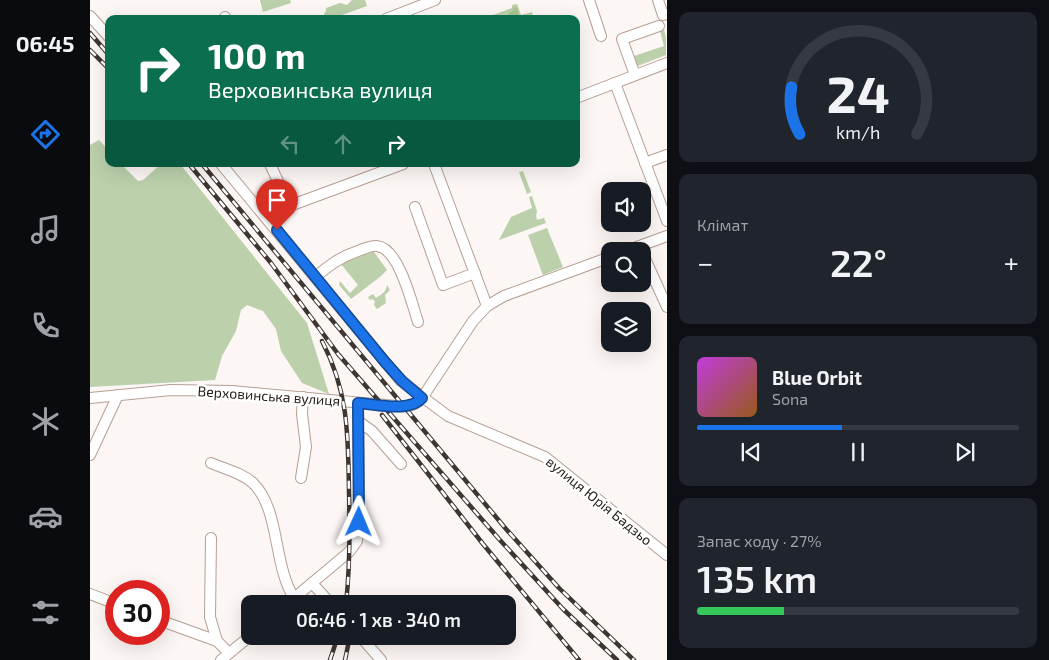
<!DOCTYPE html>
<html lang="uk">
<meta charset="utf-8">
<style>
body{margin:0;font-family:"Exo 2",sans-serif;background:#20242c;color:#f1f3f6;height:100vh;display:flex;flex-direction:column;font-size:19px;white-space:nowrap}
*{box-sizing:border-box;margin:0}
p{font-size:16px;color:#9ea1a6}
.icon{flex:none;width:28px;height:28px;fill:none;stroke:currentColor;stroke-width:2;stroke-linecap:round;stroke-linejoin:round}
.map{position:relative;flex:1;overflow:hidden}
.drawer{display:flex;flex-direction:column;gap:12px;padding:12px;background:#0d0f14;width:382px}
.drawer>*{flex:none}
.top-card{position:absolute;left:15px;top:15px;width:475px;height:152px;border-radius:10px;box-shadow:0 5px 20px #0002;background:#0b6e4f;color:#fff;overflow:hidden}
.buttons{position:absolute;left:511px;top:182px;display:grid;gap:10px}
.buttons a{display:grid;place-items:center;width:50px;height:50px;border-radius:10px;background:#171b24;box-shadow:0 5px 20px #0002;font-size:25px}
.speed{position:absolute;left:15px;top:580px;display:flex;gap:10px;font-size:25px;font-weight:700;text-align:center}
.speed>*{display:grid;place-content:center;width:65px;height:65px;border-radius:50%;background:#171b24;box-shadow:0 5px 20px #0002;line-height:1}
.speed .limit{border:8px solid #d22;background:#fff;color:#111}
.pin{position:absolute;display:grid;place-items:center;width:42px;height:42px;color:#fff;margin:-51px -21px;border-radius:50% 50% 50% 0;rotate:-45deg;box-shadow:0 0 5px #0007}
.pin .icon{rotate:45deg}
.me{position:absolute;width:55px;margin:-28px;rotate:1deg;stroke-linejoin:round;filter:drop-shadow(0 0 4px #0008)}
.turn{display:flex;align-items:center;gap:18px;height:105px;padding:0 20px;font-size:22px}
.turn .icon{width:65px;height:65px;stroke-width:2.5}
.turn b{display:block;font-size:35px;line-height:42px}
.lanes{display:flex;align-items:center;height:48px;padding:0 20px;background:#0003;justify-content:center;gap:25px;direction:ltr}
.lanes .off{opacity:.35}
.big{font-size:38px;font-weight:600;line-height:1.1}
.drawer .card{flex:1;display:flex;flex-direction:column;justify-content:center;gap:8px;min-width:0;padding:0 18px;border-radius:10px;background:#20242c}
.drawer .dial{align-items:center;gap:0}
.dial svg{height:130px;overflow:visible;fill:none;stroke:#363941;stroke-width:7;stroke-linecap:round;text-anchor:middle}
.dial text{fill:#f1f3f6;stroke:none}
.song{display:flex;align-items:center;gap:15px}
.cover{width:60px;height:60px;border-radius:8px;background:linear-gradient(135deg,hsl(290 70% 55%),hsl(30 70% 35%))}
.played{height:5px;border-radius:2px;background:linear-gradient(90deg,#1a73e8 45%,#363941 45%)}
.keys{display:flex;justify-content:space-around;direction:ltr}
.heat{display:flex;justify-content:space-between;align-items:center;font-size:28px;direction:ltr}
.charge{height:8px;border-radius:4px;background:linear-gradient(90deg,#34c759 27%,#363941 0)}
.trip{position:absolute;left:151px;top:595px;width:275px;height:50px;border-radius:10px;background:#171b24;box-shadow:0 5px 20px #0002;font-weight:600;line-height:50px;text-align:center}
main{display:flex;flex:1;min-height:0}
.dock{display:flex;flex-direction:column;width:90px;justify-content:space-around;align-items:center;background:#090b0e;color:#9ea1a6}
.dock .icon{width:35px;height:35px}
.dock .active{color:#1a73e8}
.dock b{font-size:22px;color:#f1f3f6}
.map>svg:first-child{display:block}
.green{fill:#bbd0ab}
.forest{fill:#aac493}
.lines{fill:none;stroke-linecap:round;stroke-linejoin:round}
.minor-casing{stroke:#b79f93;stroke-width:12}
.minor{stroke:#fff;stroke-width:10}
.rail-casing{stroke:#3f3632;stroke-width:4.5}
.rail{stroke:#fff;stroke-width:2.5;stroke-dasharray:8;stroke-linecap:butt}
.route-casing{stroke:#114b97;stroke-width:12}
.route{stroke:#1a73e8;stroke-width:9}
.labels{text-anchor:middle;stroke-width:5;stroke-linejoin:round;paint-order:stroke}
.street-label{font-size:14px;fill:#261d18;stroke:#fff}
</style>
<main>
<nav class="dock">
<b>06:45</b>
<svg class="icon active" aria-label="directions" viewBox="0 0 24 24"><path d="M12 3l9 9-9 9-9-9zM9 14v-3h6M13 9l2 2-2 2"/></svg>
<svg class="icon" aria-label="music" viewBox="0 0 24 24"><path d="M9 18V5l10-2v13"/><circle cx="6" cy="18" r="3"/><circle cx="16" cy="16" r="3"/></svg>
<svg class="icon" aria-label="phone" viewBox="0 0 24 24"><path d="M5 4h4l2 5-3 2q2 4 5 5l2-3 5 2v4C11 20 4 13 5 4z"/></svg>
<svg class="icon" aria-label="climate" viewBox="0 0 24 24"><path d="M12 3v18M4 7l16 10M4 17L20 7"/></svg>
<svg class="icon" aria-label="car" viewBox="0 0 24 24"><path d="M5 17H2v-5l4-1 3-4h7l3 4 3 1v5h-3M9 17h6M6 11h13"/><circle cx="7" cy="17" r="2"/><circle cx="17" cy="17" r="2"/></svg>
<svg class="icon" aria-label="filters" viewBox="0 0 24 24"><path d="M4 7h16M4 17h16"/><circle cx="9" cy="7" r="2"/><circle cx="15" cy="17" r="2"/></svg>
</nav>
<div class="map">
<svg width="577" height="660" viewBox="0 0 577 660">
<rect width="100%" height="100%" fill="#fcf6f4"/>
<g class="green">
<polygon points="170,0 200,0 201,3 173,12"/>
<polygon points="262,0 275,0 277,6 241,19 235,19 234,14 236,11 236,8 250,3 257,5"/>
<polygon points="427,4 431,15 442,12 444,19 392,19 422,8 422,5"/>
<polygon points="574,29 576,38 576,55 545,67 541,57 574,46 570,31"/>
<polygon points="9,140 19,151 19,164 31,164 48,181 53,180 71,164 90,164 217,323 239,394 212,383 191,351 186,329 173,311 157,305 151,310 146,331 132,356 125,380 0,387 0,145"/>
<polygon points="433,171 441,192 437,194 429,172"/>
<polygon points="442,196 447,211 446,216 447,220 454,218 456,223 409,240 421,217 442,208 439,197"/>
<polygon points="457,228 473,267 453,275 438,235"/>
<polygon points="282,252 284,252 297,270 290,277 261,299 249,285 250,281 260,293 268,285 251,264"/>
<path d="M297,285L300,290L295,295L296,303L287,309L284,305L285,301L282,299L280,300L278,297L283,294L286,298C292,294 296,292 297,285Z"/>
</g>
<polygon class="forest" points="425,7 428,8 428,16 426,19 406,19 411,15 417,15 423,10 423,8"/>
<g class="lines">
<g class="minor-casing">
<g id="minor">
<polyline points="499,0 511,36"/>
<polyline points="568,0 573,15 577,14"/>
<polyline points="0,16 19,37"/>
<polyline points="135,17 136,19"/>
<polyline points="296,19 345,0"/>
<polyline points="545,75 532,39 569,26"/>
<polyline points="525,83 577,221"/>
<polyline points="486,98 577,63"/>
<polyline points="555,163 577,155"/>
<polyline points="131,164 311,381 358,416 455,457 577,555"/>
<polyline points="180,164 199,205"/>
<polyline points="344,164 397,306"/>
<polyline points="325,207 353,285 385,273"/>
<polyline points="175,215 313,164"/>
<polyline points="536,251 577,236"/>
<polyline points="552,252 577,307"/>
<path d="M225,277C240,265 250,257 268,251C274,249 281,245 287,246C309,248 322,304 328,322"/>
<path d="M0,398L81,390L142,391L306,406C317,407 325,406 332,398L383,321L397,306L414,296L520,257"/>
<polyline points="268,421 282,431 311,464"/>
<polyline points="0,455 28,395"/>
<path d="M121,463C135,469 152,473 163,483C190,509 183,565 204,598"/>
<polyline points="211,478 216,447 212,414 213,397"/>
<polyline points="121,538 120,617 127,641"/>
<polyline points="222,583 241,604"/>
<polyline points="0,594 26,604"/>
<polyline points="197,604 259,552 267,541 269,511 268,403"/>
<polyline points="69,620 127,641 139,653"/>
<polyline points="270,636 291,660"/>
<polyline points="131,660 160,636"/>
</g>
</g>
<use href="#minor" class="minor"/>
<g class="rail-casing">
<g id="rail">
<polyline points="0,33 19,55"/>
<polyline points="0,50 19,69"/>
<polyline points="99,164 181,263 248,354 409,539 473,609 527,660"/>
<polyline points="112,164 416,529 469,588 544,660"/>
<path d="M232,341C259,393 258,436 259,493C260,530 260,567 256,604"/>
<polyline points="292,415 393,544 489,660"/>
<polyline points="240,660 248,636"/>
<polyline points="255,660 260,636"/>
</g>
</g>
<use href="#rail" class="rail"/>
</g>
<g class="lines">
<g class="route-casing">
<path id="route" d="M187,230L295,362L312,381L332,398C319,413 286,404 268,403L269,522"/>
</g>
<use href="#route" class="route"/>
</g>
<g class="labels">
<g class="street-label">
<text transform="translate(179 396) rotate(4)" y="5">Верховинська вулиця</text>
<text transform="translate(509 501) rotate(39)" y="5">вулиця Юрія Бадзьо</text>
</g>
</g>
</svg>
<div class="buttons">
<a><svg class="icon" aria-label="sound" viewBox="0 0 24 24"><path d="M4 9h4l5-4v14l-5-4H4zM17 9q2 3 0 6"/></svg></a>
<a><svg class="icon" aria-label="search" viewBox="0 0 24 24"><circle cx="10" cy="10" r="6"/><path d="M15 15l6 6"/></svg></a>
<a><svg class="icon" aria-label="layers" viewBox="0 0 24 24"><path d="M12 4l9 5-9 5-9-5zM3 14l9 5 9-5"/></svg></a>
</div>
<div class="speed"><div class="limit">30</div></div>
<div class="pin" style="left:187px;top:230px;background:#d93025"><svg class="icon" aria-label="arrive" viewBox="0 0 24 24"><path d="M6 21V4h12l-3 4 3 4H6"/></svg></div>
<svg class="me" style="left:269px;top:522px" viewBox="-20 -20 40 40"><path d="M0-17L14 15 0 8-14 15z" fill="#1a73e8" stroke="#fff" stroke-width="4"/></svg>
<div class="trip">06:46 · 1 хв · 340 m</div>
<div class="top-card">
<div class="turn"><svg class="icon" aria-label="right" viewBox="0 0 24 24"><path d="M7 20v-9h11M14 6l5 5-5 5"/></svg><div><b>100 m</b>Верховинська вулиця</div></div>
<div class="lanes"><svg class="icon off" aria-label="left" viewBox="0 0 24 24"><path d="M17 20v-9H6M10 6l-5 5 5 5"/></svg><svg class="icon off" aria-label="ahead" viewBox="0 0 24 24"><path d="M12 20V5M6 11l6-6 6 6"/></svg><svg class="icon" aria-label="right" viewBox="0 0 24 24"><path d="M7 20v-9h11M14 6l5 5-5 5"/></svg></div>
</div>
</div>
<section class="drawer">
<div class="card dial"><svg viewBox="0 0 100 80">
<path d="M14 69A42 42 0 1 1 86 69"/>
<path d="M14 69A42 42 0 0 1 9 40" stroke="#1a73e8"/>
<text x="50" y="56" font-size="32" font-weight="700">24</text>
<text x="50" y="72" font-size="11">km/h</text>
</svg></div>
<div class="card"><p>Клімат</p>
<div class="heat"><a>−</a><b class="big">22°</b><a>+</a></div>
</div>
<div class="card">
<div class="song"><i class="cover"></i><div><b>Blue Orbit</b><p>Sona</p></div></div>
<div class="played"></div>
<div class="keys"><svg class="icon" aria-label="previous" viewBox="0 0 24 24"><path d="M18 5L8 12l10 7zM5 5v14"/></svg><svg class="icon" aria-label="pause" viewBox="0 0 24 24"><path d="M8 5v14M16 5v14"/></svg><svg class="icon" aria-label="next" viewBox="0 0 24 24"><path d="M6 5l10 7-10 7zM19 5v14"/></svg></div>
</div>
<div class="card"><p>Запас ходу · 27%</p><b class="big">135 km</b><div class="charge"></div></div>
</section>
</main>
